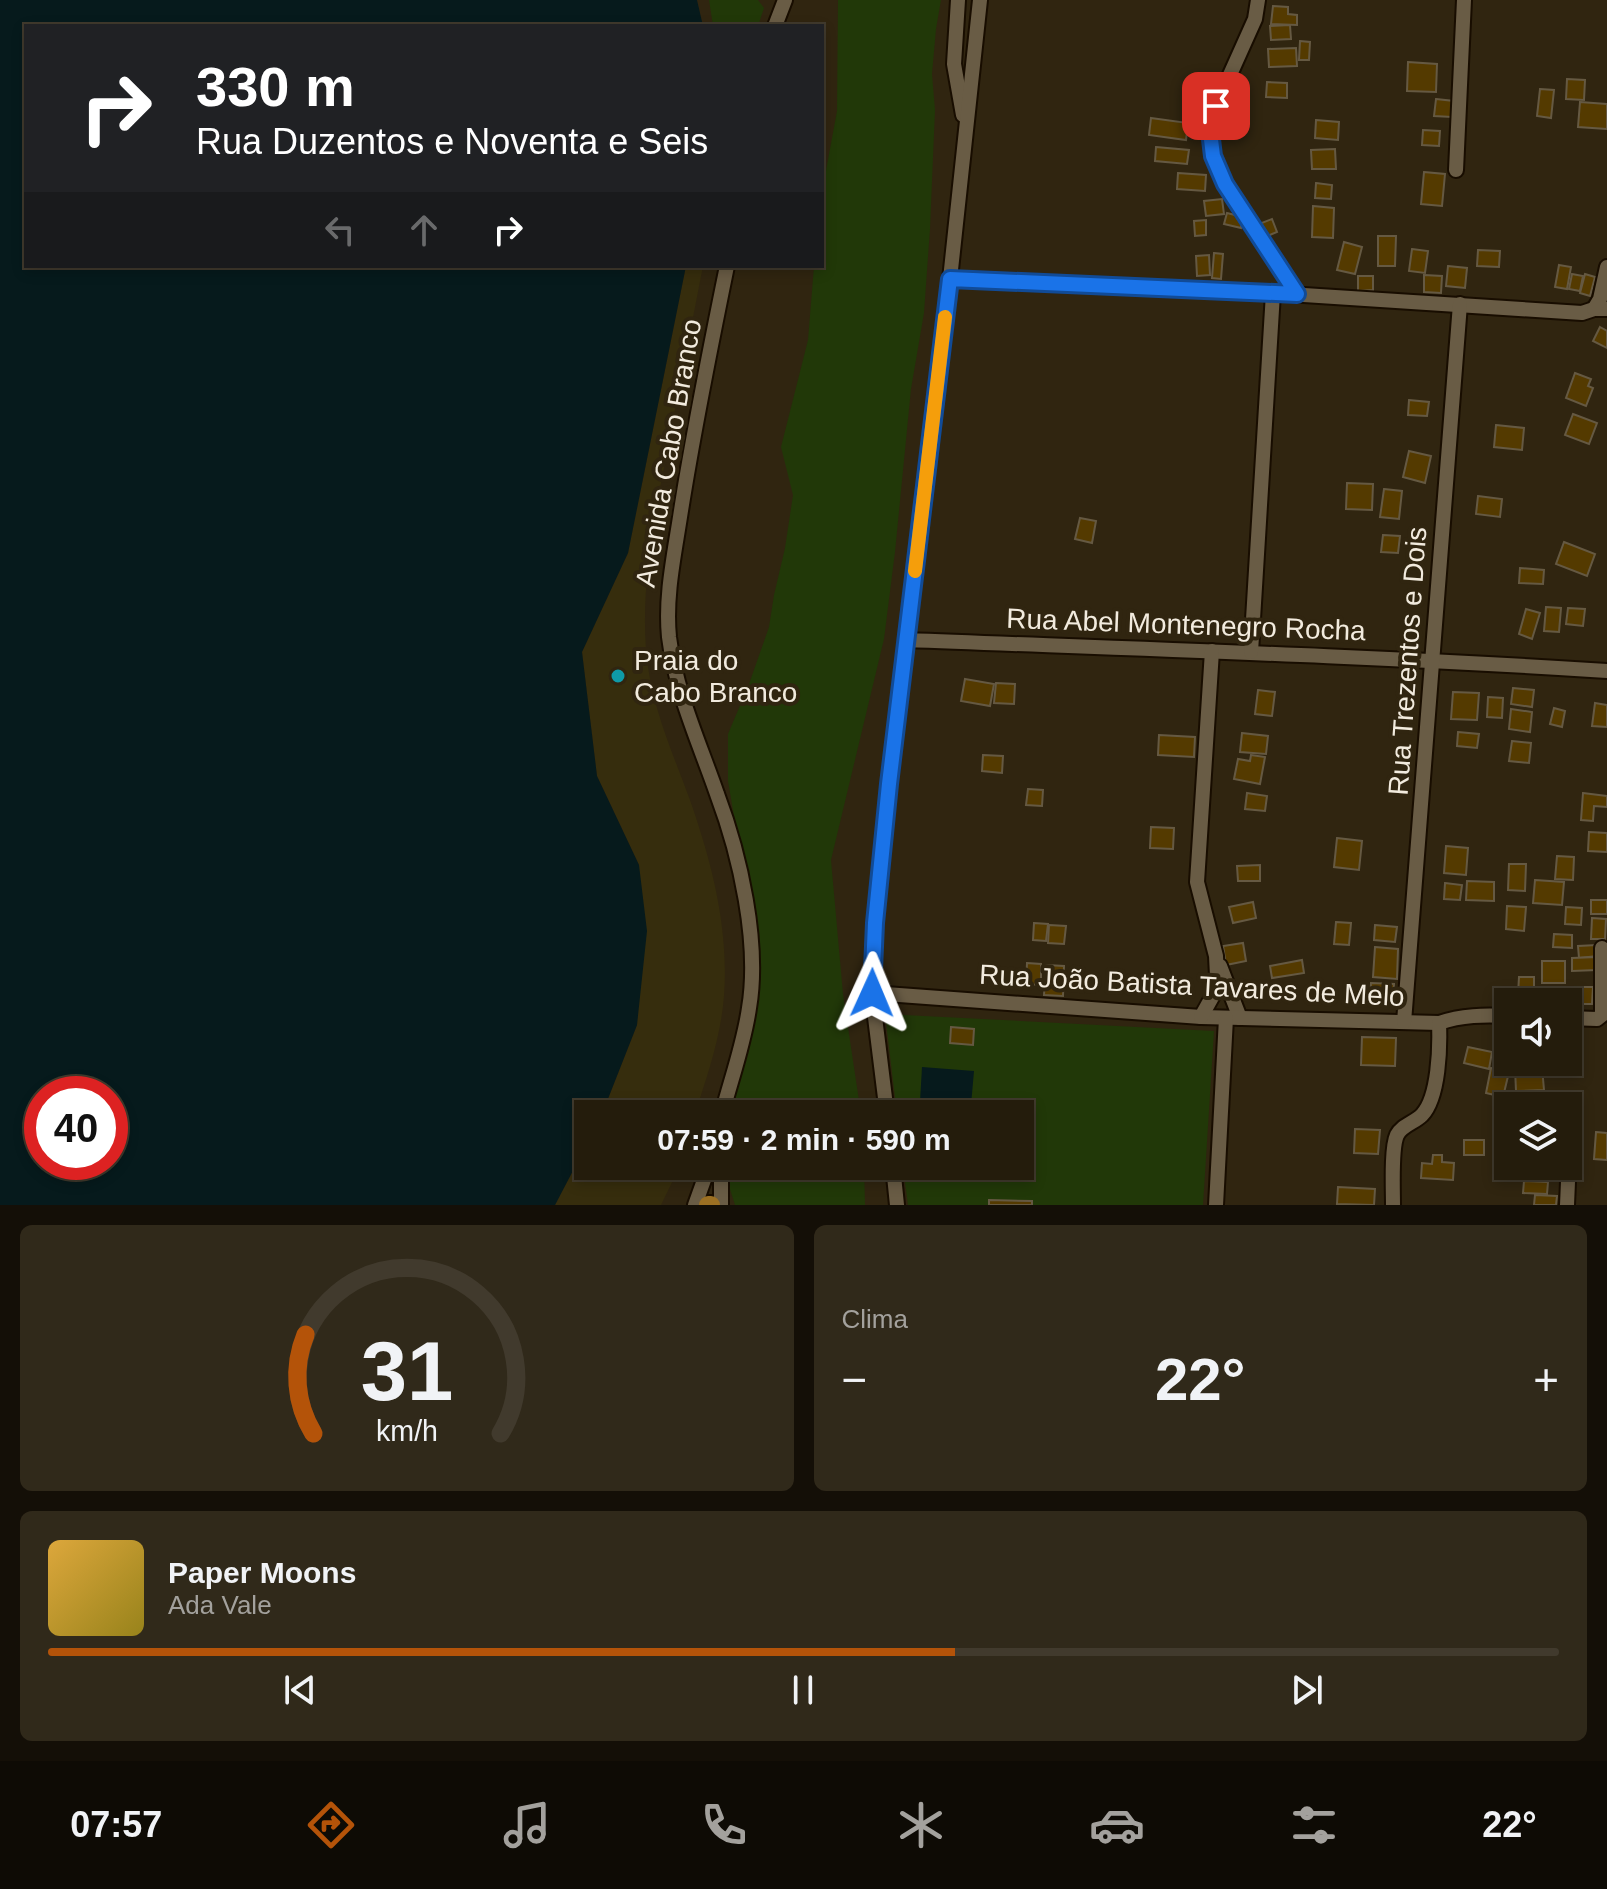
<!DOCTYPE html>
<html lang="pt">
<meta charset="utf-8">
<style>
body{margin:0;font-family:Helvetica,sans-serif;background:#30291a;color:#f1f3f6;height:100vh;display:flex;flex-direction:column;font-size:30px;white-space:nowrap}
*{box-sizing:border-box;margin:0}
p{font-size:26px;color:#a3a19d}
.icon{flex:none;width:44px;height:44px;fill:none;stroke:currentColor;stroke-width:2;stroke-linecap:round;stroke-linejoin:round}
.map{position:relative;height:1205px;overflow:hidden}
.drawer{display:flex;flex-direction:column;gap:20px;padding:20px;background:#140f07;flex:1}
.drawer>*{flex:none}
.guide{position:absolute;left:24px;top:24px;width:800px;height:244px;border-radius:0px;box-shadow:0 4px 12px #0003,0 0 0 2px #413a2d;background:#202124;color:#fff;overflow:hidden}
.controls{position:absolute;left:1494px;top:988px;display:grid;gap:16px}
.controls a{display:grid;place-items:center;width:88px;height:88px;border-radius:0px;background:#241c0c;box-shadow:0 4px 12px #0003,0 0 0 2px #413a2d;font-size:40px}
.speed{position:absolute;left:24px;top:1076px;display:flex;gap:16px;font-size:40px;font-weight:700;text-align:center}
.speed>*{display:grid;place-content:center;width:104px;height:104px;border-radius:50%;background:#241c0c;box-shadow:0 4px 12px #0003,0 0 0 2px #413a2d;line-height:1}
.speed .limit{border:12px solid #d22;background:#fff;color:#111}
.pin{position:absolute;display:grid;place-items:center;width:68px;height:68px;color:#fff;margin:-34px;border-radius:16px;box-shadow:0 4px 12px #0006}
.me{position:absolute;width:88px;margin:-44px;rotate:1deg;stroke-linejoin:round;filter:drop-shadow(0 0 6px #0008)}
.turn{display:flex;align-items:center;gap:28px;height:168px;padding:0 40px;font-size:36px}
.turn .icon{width:104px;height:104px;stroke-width:2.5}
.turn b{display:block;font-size:56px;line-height:68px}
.lanes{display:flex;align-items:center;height:76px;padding:0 40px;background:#0003;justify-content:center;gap:40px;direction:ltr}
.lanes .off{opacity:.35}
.big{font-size:60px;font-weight:700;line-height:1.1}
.drawer .widget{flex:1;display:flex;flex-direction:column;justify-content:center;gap:12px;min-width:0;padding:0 28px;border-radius:12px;background:#30291a}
.drawer .dial{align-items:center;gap:0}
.dial svg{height:208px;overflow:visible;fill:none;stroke:#413a2d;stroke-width:7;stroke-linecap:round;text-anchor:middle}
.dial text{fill:#f1f3f6;stroke:none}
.song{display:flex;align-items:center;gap:24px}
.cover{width:96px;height:96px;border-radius:12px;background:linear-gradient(135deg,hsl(40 70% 55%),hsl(50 70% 35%))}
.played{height:8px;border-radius:4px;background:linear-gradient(90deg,#b45309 60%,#413a2d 60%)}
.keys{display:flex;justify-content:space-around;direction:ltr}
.heat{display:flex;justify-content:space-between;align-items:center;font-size:44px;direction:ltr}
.drawer .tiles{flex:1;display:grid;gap:20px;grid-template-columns:1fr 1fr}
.widget:last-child{grid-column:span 2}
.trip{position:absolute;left:574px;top:1100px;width:460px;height:80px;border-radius:0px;background:#241c0c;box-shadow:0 4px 12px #0003,0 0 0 2px #413a2d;font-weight:700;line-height:80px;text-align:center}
.tabs{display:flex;height:128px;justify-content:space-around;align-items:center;background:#0e0b05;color:#a3a19d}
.tabs .icon{width:56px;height:56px}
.tabs .selected{color:#b45309}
.tabs b{font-size:36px;color:#f1f3f6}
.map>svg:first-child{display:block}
.green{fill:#213808}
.sand{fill:#362d0d}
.water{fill:#061a1c;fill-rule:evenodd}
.building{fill:#543a00;stroke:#655942;stroke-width:2}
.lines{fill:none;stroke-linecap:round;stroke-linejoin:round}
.minor-casing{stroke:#180d00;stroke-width:18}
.major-casing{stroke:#180d00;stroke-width:22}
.minor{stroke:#695c45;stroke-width:14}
.major{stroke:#9c7023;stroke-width:18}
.route-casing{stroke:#114b97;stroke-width:20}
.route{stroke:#1a73e8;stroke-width:14}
.slow{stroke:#f59e0b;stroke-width:14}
.culture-dot{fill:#0f9aa8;stroke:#302510;stroke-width:3}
.labels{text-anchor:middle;stroke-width:8;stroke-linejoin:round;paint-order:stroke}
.street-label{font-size:28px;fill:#f2ebde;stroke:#302510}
.poi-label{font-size:28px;fill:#f2ebde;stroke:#302510;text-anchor:start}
</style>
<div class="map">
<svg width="1607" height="1205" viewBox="0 0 1607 1205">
<rect width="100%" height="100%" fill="#302510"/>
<g class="green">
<polygon points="709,0 758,0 764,8 758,26 713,26"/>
<polygon points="838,0 941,0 936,29 932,74 935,110 930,229 924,313 911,389 895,552 884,639 831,860 843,994 861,1114 728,1114 755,1025 758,963 753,902 740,852 728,781 728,734 749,684 769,627 774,595 785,548 793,495 781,447 808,340 814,266 822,266 822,192 837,111"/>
<polygon points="885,1014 1214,1031 1203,1205 908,1205 903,1166 1020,1166 1020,1114 897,1114"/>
<polygon points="727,1166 864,1166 865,1205 735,1205 727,1180"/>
</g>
<g class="sand">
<path d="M686,266H703C691,328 679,389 667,451C655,516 641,583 646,649C650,703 672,751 690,800C712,863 729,929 724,996C721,1037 707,1076 695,1114H602L637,1025L639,865L597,776L582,652L628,553Z"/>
<polygon points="588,1142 588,1166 680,1166 661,1205 555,1205"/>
</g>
<g class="water">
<path d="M0,0H697L703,26H26V266H686L628,553L582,652L597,776L639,865L647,931L637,1025L602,1114H588V1142L555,1205H0ZM42,1094H110V1162H42Z"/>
<polygon points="922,1067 974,1071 971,1105 920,1102"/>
</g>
<g class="building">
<polygon points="1273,6 1288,7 1288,14 1297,15 1297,25 1271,24"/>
<polygon points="1290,25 1291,39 1271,40 1270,26"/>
<polygon points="1300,41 1310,42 1309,60 1299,60"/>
<polygon points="1296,48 1297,66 1269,67 1268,49"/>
<polygon points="1408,62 1437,64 1436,92 1407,91"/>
<polygon points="1567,79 1585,80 1584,100 1566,99"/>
<polygon points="1267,82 1287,83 1287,98 1266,97"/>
<polygon points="1540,89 1554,90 1551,118 1537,116"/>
<polygon points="1436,99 1454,101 1452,117 1434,116"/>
<polygon points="1580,102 1607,104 1607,129 1578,127"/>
<polygon points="1151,118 1188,123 1186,140 1149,135"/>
<polygon points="1316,120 1339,122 1338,140 1315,138"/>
<polygon points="1423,130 1440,131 1439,146 1422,145"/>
<polygon points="1156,147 1189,150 1187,164 1155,161"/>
<polygon points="1335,149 1336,169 1312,169 1311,150"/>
<polygon points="1424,172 1445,174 1442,206 1421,204"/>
<polygon points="1178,173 1206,175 1205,191 1177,189"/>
<polygon points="1316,183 1332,185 1331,199 1315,198"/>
<polygon points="1222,199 1224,214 1206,216 1204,201"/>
<polygon points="1313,206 1334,208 1333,238 1312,237"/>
<polygon points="1227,213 1243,217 1241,228 1224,224"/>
<polygon points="1272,219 1277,232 1265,237 1259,224"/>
<polygon points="1206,220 1206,235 1195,236 1194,221"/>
<polygon points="1378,236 1396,236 1395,266 1378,266"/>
<polygon points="1344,242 1362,247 1355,274 1337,270"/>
<polygon points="1412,249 1428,251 1425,273 1409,271"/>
<polygon points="1478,250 1500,251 1499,267 1477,266"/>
<polygon points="1214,253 1223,254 1221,279 1212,278"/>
<polygon points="1209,255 1210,275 1197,276 1196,256"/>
<polygon points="1559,265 1571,267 1567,289 1555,287"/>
<polygon points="1448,266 1467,268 1465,288 1446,286"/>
<polygon points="1572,274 1583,276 1580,291 1569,289"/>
<polygon points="1585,274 1595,277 1590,296 1580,293"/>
<polygon points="1424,275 1442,276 1441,293 1424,292"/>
<polygon points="1358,276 1373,276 1373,290 1358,291"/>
<polygon points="1600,327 1607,331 1607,348 1593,341"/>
<polygon points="1575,373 1591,379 1588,386 1593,388 1586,406 1566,398"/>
<polygon points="1409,400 1429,402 1427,416 1408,415"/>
<polygon points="1573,414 1597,423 1589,444 1565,435"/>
<polygon points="1496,425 1524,428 1522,450 1494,447"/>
<polygon points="1409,451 1431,456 1425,483 1403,477"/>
<polygon points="1347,483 1373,484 1372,510 1346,509"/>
<polygon points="1384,489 1402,491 1399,519 1380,517"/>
<polygon points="1478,496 1502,499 1500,517 1476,514"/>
<polygon points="1080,518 1096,521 1092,543 1075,539"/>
<polygon points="1383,535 1400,536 1398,553 1381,552"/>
<polygon points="1564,542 1595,554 1587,576 1556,564"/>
<polygon points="1520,568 1544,570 1543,584 1519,583"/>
<polygon points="1546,607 1561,608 1559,632 1544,631"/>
<polygon points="1568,608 1585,609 1583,626 1566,624"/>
<polygon points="1526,609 1540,613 1532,639 1519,634"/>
<polygon points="965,679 994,684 990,706 961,701"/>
<polygon points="996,683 1015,684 1014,704 994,703"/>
<polygon points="1513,688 1534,690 1532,707 1511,704"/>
<polygon points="1258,690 1275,692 1272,716 1255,714"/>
<polygon points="1453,692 1479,693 1477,720 1451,719"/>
<polygon points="1488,697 1503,698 1502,718 1487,717"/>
<polygon points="1595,703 1607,705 1607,727 1592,726"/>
<polygon points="1554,708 1565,711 1562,727 1550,724"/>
<polygon points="1511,709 1532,712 1530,732 1509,729"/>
<polygon points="1458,732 1479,734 1477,748 1457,746"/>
<polygon points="1242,733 1268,736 1266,754 1240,752"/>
<polygon points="1159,735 1195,737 1194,757 1158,755"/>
<polygon points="1512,741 1531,743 1529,763 1509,761"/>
<polygon points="983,755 1003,756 1002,773 982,771"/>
<polygon points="1251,755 1265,757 1260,784 1234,779 1238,759 1250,761"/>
<polygon points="1028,789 1043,790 1042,806 1026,805"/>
<polygon points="1247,793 1267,796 1265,811 1245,809"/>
<polygon points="1583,793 1607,796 1607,807 1594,806 1593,821 1581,820"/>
<polygon points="1151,827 1174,828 1173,849 1150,848"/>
<polygon points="1589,832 1607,833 1607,852 1588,851"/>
<polygon points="1337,838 1362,841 1359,870 1334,867"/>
<polygon points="1446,846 1468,848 1466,875 1444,873"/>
<polygon points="1557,856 1574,857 1573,880 1555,879"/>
<polygon points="1509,864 1526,864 1525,891 1508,890"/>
<polygon points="1260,865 1260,881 1238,881 1237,866"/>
<polygon points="1535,880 1564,882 1562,905 1533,903"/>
<polygon points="1467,881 1494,882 1494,901 1466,900"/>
<polygon points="1445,883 1462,885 1460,900 1444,899"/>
<rect x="1591" y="900" width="16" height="14"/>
<polygon points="1253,902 1256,918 1233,923 1229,907"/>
<polygon points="1507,906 1526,907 1524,931 1506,929"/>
<polygon points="1566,907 1582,908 1581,925 1565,924"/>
<polygon points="1592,918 1606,919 1605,939 1591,939"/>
<polygon points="1336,922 1351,923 1349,945 1334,944"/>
<polygon points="1034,923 1048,924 1046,941 1033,940"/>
<polygon points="1049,925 1066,926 1064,944 1048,943"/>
<polygon points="1375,925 1397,927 1395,942 1374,940"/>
<polygon points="1554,934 1572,935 1572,948 1553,947"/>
<polygon points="1243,943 1246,961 1226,965 1223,946"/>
<polygon points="1597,945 1598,956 1579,958 1578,946"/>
<polygon points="1375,947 1398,949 1397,979 1373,977"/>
<polygon points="1597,957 1597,970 1572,971 1572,958"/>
<polygon points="1302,960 1304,973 1272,978 1270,966"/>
<rect x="1542" y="961" width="23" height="22"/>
<polygon points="1027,963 1041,964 1041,985 1026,984"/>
<polygon points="1046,965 1064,966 1063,996 1044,995"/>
<polygon points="1519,977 1534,977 1534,994 1518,994"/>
<polygon points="1371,983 1394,984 1393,1000 1370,999"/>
<polygon points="1572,987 1593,987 1592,1004 1571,1004"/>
<rect x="1545" y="993" width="20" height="9"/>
<polygon points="951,1027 974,1029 973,1045 950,1043"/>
<polygon points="1362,1037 1396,1038 1395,1066 1361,1065"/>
<polygon points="1468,1047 1492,1052 1489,1069 1464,1063"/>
<polygon points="1542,1067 1544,1090 1516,1091 1515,1068"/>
<polygon points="1491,1068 1509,1072 1503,1097 1486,1093"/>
<polygon points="1355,1129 1380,1130 1378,1154 1354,1153"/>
<polygon points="1596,1132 1607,1133 1607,1160 1594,1159"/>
<polygon points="1020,1134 1026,1135 1023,1180 969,1177 970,1166 1020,1166"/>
<rect x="1464" y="1140" width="20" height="15"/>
<polygon points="1433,1155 1442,1155 1442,1162 1454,1163 1453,1180 1421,1178 1422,1163 1432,1164"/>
<polygon points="1508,1155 1508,1166 1522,1166 1500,1173 1495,1160"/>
<polygon points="1524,1181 1548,1182 1547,1194 1523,1193"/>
<polygon points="1338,1187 1375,1189 1374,1205 1337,1204"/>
<polygon points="1535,1195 1557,1196 1556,1205 1534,1205"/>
<polygon points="989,1200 1032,1201 1032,1205 989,1205"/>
</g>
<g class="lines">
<g class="minor-casing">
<g id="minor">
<polyline points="958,0 954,64 963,115"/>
<polyline points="1258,0 1255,19 1216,106 1210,131 1213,156 1225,184 1297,294"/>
<polyline points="775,26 785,0"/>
<polyline points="1456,170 1464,0"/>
<polyline points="950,279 1273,293 1582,313 1594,309 1607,309"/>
<polyline points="1594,309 1600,299 1607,267"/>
<path d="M907,640C1140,649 1374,656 1607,671"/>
<polyline points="1251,652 1273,293"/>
<polyline points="1220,966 1240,1018"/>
<path d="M872,993L1201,1017L1439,1023C1462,1015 1484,1015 1508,1016"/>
<polyline points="1201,1017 1216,990 1217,976 1216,956 1197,882 1212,651"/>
<polyline points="1568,1018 1597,1019 1602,1015 1602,948"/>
<polyline points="1404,1022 1460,304"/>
<path d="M722,1114C731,1079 744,1044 749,1008C760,943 740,855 717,794C699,742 676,693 669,637C665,597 674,556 680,517C693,433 710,349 727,266"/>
<polyline points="887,1114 872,993 875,923 889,784 950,279 980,0"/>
<polyline points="893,1166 897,1205"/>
<polyline points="695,1205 709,1166"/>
<polyline points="721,1205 721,1166"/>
<polyline points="1216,1205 1226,1018"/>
<path d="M1393,1205C1393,1189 1391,1148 1397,1135C1402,1125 1414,1123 1422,1115C1439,1097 1440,1047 1439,1023"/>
<polyline points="1567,1205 1571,1112"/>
</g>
</g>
<g class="major-casing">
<polyline id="major" points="708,1205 711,1205"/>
</g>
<use href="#minor" class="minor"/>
<use href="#major" class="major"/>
</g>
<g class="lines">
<g class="route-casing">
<polyline id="route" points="872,993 875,923 889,784 950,279 1297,294 1225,184 1213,156 1210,131 1216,106"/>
</g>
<use href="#route" class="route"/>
<polyline class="slow" points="915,571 945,317"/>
</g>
<circle class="culture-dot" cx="618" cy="676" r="8"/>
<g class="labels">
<g class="street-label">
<text transform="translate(668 453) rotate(-80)" y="10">Avenida Cabo Branco</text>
<text transform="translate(1186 624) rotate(2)" y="10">Rua Abel Montenegro Rocha</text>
<text transform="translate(1407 661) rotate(-86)" y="10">Rua Trezentos e Dois</text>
<text transform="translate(1192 985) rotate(3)" y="10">Rua João Batista Tavares de Melo</text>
</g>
<g class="poi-label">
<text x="634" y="670">Praia do<tspan x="634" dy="32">Cabo Branco</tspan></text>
</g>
</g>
</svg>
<div class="controls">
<a><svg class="icon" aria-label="sound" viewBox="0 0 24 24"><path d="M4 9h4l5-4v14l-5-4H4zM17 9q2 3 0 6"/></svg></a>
<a><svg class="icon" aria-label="layers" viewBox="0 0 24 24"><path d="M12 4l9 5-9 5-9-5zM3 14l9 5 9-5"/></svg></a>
</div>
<div class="speed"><div class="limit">40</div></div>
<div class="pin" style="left:1216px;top:106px;background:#d93025"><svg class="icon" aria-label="arrive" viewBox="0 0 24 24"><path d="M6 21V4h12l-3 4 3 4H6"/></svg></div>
<svg class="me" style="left:872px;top:993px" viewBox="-20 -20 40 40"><path d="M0-17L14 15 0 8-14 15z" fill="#1a73e8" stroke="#fff" stroke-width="4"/></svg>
<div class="trip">07:59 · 2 min · 590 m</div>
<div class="guide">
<div class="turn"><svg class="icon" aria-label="right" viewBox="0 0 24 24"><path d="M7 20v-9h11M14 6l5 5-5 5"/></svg><div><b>330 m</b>Rua Duzentos e Noventa e Seis</div></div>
<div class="lanes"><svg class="icon off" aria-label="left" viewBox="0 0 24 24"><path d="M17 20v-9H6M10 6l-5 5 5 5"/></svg><svg class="icon off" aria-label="ahead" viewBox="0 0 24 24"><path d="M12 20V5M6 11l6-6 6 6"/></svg><svg class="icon" aria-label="right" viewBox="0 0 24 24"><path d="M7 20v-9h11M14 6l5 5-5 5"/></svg></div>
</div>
</div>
<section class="drawer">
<div class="tiles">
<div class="widget dial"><svg viewBox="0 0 100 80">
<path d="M14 69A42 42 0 1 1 86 69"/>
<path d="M14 69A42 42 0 0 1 11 31" stroke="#b45309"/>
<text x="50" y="56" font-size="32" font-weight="700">31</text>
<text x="50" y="72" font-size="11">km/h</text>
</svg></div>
<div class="widget"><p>Clima</p>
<div class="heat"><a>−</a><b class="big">22°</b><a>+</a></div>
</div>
<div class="widget">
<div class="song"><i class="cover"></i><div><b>Paper Moons</b><p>Ada Vale</p></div></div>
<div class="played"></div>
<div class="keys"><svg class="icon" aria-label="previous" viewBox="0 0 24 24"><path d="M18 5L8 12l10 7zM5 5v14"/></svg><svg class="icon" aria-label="pause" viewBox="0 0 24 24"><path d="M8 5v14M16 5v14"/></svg><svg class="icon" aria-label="next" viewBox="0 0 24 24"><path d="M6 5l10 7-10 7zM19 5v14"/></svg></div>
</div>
</div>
</section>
<nav class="tabs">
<b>07:57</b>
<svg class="icon selected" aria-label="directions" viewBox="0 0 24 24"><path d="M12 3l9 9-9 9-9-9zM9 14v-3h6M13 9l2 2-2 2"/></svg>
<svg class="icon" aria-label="music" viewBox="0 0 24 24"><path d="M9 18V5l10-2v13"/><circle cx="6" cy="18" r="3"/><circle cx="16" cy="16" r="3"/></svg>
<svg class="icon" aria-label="phone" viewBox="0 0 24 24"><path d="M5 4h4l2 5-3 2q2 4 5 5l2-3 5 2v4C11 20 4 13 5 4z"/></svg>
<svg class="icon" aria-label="climate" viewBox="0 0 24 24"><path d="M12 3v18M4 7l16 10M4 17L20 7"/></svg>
<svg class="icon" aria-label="car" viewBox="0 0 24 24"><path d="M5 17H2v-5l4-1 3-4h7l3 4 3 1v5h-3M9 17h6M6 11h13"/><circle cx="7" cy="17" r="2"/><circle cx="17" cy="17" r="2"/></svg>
<svg class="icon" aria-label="filters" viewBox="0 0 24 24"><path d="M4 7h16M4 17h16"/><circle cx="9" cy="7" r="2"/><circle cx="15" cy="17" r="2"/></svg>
<b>22°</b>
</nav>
